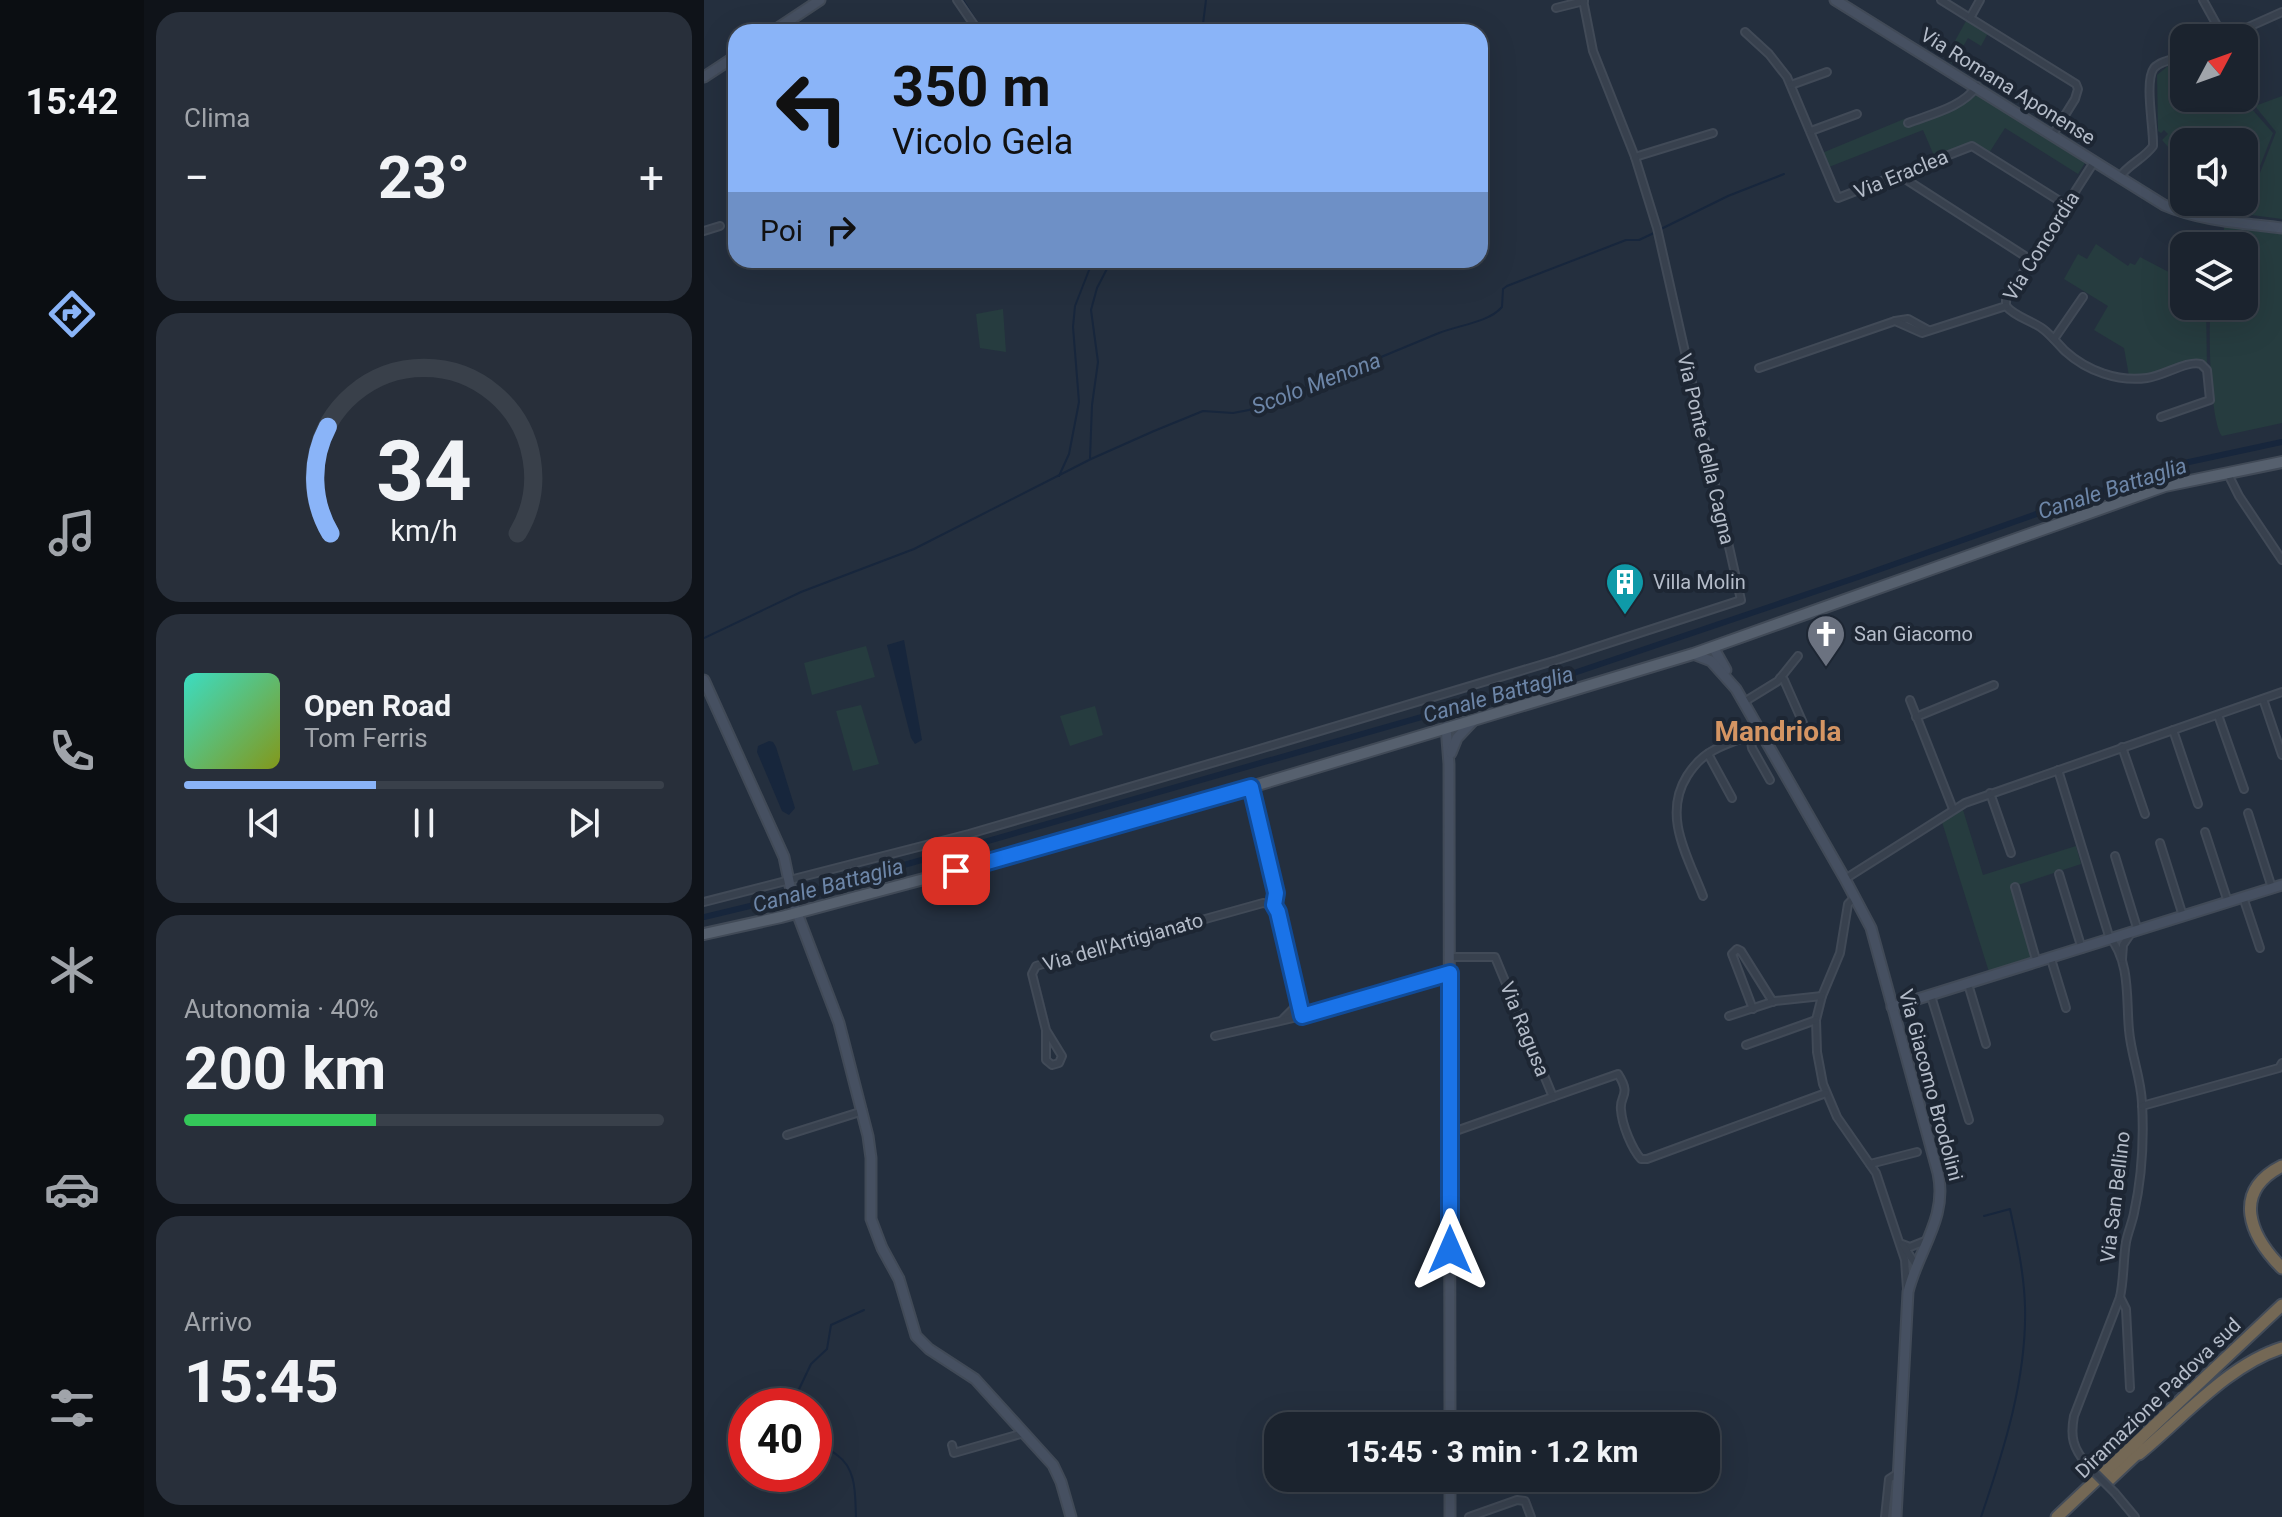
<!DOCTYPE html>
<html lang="it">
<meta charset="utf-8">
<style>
body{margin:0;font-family:Roboto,sans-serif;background:#282f3a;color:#f1f3f6;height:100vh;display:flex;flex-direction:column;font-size:30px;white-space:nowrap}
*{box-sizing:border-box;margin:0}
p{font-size:26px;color:#a0a4aa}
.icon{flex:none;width:44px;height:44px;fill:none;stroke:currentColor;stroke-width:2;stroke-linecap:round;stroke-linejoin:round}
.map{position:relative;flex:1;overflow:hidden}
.sheet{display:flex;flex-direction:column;gap:12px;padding:12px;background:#0f1319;width:560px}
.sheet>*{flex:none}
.top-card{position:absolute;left:24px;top:24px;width:760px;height:244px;border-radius:24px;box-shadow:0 8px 32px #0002,0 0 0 2px #39404a;background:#8ab4f8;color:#111;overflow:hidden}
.needle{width:52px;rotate:49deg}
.buttons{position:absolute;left:1466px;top:24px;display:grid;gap:16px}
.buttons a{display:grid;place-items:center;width:88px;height:88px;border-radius:16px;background:#1b232e;box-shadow:0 8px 32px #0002,0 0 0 2px #39404a;font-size:40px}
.speed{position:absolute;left:24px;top:1388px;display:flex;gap:16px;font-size:40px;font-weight:700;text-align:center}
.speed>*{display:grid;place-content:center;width:104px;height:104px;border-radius:50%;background:#1b232e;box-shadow:0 8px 32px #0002,0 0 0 2px #39404a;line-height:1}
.speed .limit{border:12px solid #d22;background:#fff;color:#111}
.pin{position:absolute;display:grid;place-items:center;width:68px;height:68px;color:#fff;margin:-34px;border-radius:16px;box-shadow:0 4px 12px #0006}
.me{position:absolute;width:88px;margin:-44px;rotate:0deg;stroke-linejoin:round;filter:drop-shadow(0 0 6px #0008)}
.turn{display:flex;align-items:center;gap:28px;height:168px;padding:0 32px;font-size:36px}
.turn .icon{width:104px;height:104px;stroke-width:2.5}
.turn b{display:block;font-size:56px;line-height:68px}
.then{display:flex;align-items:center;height:76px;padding:0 32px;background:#0003;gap:16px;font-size:30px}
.big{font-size:60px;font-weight:700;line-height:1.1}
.sheet .widget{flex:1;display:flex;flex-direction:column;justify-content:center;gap:12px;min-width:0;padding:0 28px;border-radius:24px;background:#282f3a}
.sheet .dial{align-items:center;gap:0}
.dial svg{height:208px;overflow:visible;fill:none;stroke:#39404a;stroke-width:7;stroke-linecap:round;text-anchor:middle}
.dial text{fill:#f1f3f6;stroke:none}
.song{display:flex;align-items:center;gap:24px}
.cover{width:96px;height:96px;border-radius:12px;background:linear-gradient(135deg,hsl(170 70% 55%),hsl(70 70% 35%))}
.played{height:8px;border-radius:4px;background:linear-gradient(90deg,#8ab4f8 40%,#39404a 40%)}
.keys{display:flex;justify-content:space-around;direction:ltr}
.heat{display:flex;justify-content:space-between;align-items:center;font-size:44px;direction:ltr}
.charge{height:12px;border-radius:6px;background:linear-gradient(90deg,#34c759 40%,#39404a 0)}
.trip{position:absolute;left:560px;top:1412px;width:456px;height:80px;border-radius:24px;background:#1b232e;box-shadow:0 8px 32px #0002,0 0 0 2px #39404a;font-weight:700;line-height:80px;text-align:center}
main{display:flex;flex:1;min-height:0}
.dock{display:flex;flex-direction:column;width:144px;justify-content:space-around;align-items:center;background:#0b0e12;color:#a0a4aa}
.dock .icon{width:56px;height:56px}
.dock .current{color:#8ab4f8}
.dock b{font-size:36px;color:#f1f3f6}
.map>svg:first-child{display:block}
.green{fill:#263c3f}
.water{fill:#17263c}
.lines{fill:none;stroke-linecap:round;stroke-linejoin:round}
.stream{stroke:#17263c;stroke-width:2}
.canal{stroke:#17263c;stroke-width:6}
.street-casing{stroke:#414a57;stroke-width:10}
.secondary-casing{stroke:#414a57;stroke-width:13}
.primary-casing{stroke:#414a57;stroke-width:14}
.highway-casing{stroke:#434c59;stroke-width:15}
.street{stroke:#38414e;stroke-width:6}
.secondary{stroke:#465061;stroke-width:9}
.primary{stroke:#56606e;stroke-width:10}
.highway{stroke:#746855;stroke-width:11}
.street-bridge-casing{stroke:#414a57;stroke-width:10;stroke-linecap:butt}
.street-bridge{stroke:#38414e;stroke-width:6}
.route-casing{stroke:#114b97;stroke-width:20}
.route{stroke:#1a73e8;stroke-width:14}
.labels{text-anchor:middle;stroke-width:8;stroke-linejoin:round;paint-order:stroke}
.street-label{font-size:20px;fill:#b4bcc9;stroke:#1d2633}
.poi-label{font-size:20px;fill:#b4bcc9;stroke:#1d2633;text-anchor:start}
.water-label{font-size:22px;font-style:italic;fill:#6d86a8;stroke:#1d2633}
.district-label{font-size:28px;font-weight:bold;fill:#d59563;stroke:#1d2633}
</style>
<main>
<nav class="dock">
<b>15:42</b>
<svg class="icon current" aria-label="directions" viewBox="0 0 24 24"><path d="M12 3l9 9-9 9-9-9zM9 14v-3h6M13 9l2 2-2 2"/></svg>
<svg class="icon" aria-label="music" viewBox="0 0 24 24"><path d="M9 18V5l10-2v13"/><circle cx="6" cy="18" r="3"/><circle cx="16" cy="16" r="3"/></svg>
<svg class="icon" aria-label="phone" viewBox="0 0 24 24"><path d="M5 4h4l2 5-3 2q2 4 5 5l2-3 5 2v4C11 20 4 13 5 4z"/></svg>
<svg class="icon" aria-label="climate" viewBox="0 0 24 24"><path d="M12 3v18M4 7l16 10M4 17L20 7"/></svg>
<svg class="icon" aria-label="car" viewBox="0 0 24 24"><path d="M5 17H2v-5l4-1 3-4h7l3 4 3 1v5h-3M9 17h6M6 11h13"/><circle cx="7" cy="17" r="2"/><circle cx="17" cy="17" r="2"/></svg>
<svg class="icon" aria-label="filters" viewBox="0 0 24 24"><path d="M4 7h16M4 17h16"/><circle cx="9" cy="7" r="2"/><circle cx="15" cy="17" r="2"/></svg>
</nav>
<section class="sheet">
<div class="widget"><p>Clima</p>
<div class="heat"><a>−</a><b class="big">23°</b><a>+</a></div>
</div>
<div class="widget dial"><svg viewBox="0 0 100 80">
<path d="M14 69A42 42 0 1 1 86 69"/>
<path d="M14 69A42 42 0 0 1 13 28" stroke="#8ab4f8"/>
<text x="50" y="56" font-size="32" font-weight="700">34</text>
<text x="50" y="72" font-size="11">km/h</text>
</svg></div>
<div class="widget">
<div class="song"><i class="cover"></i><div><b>Open Road</b><p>Tom Ferris</p></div></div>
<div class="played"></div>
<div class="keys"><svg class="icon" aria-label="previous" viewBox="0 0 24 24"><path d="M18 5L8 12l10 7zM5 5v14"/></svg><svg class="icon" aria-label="pause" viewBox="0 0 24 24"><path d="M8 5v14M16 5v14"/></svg><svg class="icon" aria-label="next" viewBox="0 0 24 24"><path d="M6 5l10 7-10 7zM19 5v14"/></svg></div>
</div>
<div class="widget"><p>Autonomia · 40%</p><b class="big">200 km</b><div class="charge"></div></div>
<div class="widget"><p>Arrivo</p><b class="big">15:45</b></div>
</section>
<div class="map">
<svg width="1578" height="1517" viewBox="0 0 1578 1517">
<rect width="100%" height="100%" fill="#242f3e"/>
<g class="green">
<polygon points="1262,21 1284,33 1277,46 1264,38 1249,64 1241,59"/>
<polygon points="1480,64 1480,98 1538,98 1569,133 1543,199 1540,196 1540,142 1480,142 1480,165 1458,140 1464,134 1460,130 1457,133 1454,131 1453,75 1464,66 1468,69"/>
<polygon points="1273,95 1381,163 1374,174 1301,128 1285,153 1269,144 1231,158 1219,130 1125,167 1118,153 1200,119 1204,127 1255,106"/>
<polygon points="1578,96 1578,219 1540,214 1572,132 1551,106"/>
<path d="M1520,226L1578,234V423L1518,436C1506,423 1504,327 1507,306H1540V246H1520Z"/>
<polygon points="1392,244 1424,266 1426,263 1431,265 1436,257 1480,280 1480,306 1502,306 1503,367 1491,360 1485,361 1466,371 1447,376 1425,376 1420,348 1390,330 1404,306 1360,279 1374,254 1383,259"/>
<polygon points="299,309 302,352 276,348 272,314"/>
<polygon points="162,646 171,677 108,695 100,663"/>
<polygon points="157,705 175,764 149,771 132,711"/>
<polygon points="391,706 399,735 366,746 356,716"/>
<polygon points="1259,810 1279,875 1372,846 1377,864 1308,887 1327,958 1285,972 1238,822"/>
</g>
<g class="water">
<polygon points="200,640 218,740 211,744 207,738 183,645"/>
<polygon points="65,741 69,742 72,747 91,808 85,815 78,811 53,752 54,746"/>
</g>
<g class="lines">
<g class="stream">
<polyline points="259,0 279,32"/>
<polyline points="498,32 502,0"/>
<polyline points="957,229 1024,196 1080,174"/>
<polyline points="407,262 408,260"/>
<polyline points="386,458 388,405 394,362 387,310 393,288 405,265"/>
<polyline points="355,476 365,454 375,402 369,327 371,306 389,260"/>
<path d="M0,638L97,592L210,549L387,459L450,431L499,411L529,413L545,410C609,386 672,359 735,333C754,325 784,323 798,307L799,289L803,286L922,240H935L952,232"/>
<polyline points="87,1406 107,1364 123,1349 127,1325 160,1310"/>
<path d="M110,1440C117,1447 125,1449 133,1455C153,1469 151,1495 152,1517"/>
<path d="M1277,1517C1300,1450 1323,1378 1321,1306C1320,1273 1313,1241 1306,1209L1280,1216"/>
</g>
<polyline class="canal" points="0,917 109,891 864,675 1154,577 1471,465 1578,442"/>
<g class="street-casing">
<g id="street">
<polyline points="253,0 275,32"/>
<polyline points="1237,0 1372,84 1374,89 1371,99 1348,136"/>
<polyline points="1499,0 1520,38"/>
<polyline points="852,8 880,1"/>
<polyline points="1266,18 1276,0"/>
<polyline points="1041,32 1065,54 1083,77 1134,198 1268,146 1362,205"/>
<polyline points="1520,38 1578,12"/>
<polyline points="1087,85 1123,72"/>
<path d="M1204,123C1227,114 1259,107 1273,86"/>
<polyline points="1107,131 1153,114"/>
<polyline points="931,157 1009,133"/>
<polyline points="1195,175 1327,260"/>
<path d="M1415,178C1424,164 1440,159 1449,146C1450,129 1440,81 1450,68C1456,61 1471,59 1480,56"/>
<polyline points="0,231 16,226"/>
<path d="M1302,306C1311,317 1327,320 1339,329C1347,335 1354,344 1361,351C1383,371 1414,382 1443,378C1460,376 1483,360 1497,364L1503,370L1506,400L1457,417"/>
<polyline points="1302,306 1302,299 1390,162"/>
<polyline points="1191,321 1204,319 1224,330"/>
<polyline points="1350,339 1379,297"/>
<polyline points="1055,368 1191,321 1218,333 1302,306"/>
<polyline points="1523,472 1535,496 1578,560"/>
<polyline points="1076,678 1080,680 1099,723"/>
<polyline points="1559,699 1578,755"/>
<polyline points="1206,700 1249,809"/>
<polyline points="1040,702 1074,681 1094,656"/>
<polyline points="1514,715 1540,789"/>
<polyline points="1212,717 1290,685"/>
<polyline points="1469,730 1494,804"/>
<polyline points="1046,736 1048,748 1066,780"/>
<polyline points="1418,747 1441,814"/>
<polyline points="1004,754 1028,798"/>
<path d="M1354,770L1405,936C1427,962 1422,1000 1425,1030C1427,1055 1437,1078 1438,1103C1440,1139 1438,1177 1430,1213C1428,1223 1424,1232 1422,1242C1419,1261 1420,1279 1416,1297L1370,1416C1366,1437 1369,1448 1383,1465"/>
<polyline points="547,787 572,893 570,905"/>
<polyline points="1286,793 1307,853"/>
<polyline points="1544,813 1568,888"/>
<polyline points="1501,832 1524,902"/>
<polyline points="1456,843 1479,916"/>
<polyline points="1411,856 1434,931"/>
<polyline points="1355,874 1378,949"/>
<polyline points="1141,879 1261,803 1578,692"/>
<polyline points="1311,887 1333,963"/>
<path d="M999,896C984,857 958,816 983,776C990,765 998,756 1010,750C1025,742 1041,738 1057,731"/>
<polyline points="1151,897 1144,904 1136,953 1118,996 1112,1020 1113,1052 1119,1084 1133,1117 1172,1173 1201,1260 1203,1289"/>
<polyline points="1539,897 1556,948"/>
<polyline points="0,902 265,834 549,751 853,660 1037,600 953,228 931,157 889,51 879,0"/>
<polyline points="570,905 574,912 598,1016"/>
<polyline points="746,957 791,957 849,1097"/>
<polyline points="1347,959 1362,1008"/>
<polyline points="1418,959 1419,945 1427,933"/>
<polyline points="1264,984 1282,1044"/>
<polyline points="1227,996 1265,1120"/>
<polyline points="1049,1009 1028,954 1033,949 1037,951 1069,1002"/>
<polyline points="1025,1016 1071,1001 1118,996"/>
<polyline points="579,1019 590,1008 590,999"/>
<polyline points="342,1030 358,1056 355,1063 348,1065 342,1060 342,1030 328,974 332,966 559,903 570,905"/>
<polyline points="511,1036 598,1016 746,973"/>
<polyline points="1042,1045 1112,1020"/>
<polyline points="1438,1106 1575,1068 1578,1063"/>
<path d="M746,1133L914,1074C928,1096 915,1095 917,1110C918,1125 928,1149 937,1159H943L1122,1093"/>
<polyline points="83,1135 159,1111"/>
<polyline points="1166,1164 1213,1152"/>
<polyline points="1198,1244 1206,1247 1221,1241"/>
<polyline points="1199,1245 1212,1265"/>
<polyline points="1416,1297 1422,1309 1426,1388"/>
<polyline points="248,1445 250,1453 320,1433"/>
<polyline points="1411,1493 1431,1517"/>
<polyline points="765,1517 813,1500 821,1501 827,1517"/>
<polyline points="1181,1517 1185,1479 1196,1472"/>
</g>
</g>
<g class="secondary-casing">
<g id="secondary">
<path d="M1131,0L1460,205C1497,221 1538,223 1578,228"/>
<polyline points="68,32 116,0"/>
<polyline points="0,77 32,56"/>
<polyline points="1009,647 1022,670"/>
<path d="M989,654L1007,661L1032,689L1141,879L1167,928L1234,1173C1244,1218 1214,1250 1204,1292L1192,1517"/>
<polyline points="0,680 80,857 90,905 135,1023 164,1136 167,1158 167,1219 178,1248 195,1279 212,1336 225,1349 271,1379 349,1465 357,1482 367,1517"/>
<polyline points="742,727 745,764 746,1426"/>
<polyline points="747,753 753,738 770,720"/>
<polyline points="1188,1007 1578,885"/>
<polyline points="746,1517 746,1478"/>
</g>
</g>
<g class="primary-casing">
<polyline id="primary" points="0,934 77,917 280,863 547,787 989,654 1461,486 1578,462"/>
</g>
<g class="highway-casing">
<g id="highway">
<path d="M1578,1166C1527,1192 1546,1236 1578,1268"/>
<path d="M1435,1454C1479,1418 1524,1365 1578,1348"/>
<polyline points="1404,1481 1438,1449"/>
<polyline points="1353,1517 1578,1305"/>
</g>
</g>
<use href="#street" class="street"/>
<use href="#secondary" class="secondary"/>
<use href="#primary" class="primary"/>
<use href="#highway" class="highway"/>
<g class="street-bridge-casing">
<polyline id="street-bridge" points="1383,1465 1411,1493"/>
</g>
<use href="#street-bridge" class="street-bridge"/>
</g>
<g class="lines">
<g class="route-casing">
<polyline id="route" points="252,871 547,787 572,893 570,905 574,912 598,1016 746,973 746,1250"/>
</g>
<use href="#route" class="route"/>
</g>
<defs>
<g id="building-pin" transform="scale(2)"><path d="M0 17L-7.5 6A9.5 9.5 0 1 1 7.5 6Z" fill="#0f9aa8" stroke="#1d2633"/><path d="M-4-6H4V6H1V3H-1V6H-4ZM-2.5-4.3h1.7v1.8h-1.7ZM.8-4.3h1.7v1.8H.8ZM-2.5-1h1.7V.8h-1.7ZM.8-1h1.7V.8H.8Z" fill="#fff"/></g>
<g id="church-pin" transform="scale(2)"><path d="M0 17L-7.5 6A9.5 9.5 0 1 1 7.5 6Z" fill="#6b7280" stroke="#1d2633"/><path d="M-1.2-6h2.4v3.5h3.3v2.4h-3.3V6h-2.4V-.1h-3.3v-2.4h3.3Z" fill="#fff"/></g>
</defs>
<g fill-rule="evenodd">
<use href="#building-pin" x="921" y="582"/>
<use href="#church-pin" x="1122" y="634"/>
</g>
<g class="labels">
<g class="street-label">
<text transform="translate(1304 86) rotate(32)" y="7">Via Romana Aponense</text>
<text transform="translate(1197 174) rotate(-22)" y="7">Via Eraclea</text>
<text transform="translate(1337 246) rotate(-58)" y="7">Via Concordia</text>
<text transform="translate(1002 449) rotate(77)" y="7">Via Ponte della Cagna</text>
<text transform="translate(419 942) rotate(-16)" y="7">Via dell'Artigianato</text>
<text transform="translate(821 1029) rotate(68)" y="7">Via Ragusa</text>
<text transform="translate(1227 1085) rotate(75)" y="7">Via Giacomo Brodolini</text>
<text transform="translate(1411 1197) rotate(-83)" y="7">Via San Bellino</text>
<text transform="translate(1454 1398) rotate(-44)" y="7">Diramazione Padova sud</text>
</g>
<g class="poi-label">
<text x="949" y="589">Villa Molin</text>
<text x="1150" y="641">San Giacomo</text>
</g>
<g class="water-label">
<text transform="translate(612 383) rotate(-21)" y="8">Scolo Menona</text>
<text transform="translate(1408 488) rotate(-18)" y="8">Canale Battaglia</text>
<text transform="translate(794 694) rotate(-16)" y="8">Canale Battaglia</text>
<text transform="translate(124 885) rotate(-15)" y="8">Canale Battaglia</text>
</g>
<g class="district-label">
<text x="1074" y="741">Mandriola</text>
</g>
</g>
</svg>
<div class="buttons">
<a><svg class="needle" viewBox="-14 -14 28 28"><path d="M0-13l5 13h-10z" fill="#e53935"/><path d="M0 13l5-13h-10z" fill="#a0a4aa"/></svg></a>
<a><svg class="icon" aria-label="sound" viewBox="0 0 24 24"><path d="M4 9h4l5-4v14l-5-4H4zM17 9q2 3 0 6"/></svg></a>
<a><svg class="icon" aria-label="layers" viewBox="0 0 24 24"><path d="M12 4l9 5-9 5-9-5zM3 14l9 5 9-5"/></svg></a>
</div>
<div class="speed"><div class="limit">40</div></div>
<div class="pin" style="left:252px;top:871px;background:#d93025"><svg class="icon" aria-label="arrive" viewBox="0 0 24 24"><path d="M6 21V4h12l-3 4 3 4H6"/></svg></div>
<svg class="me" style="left:746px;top:1250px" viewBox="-20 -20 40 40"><path d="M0-17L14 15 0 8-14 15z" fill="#1a73e8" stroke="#fff" stroke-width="4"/></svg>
<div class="trip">15:45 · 3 min · 1.2 km</div>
<div class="top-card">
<div class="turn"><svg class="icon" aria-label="left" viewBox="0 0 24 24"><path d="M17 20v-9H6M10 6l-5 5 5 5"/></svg><div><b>350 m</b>Vicolo Gela</div></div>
<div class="then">Poi<svg class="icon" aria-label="right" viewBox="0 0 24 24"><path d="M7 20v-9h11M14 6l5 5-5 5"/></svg></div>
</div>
</div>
</main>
